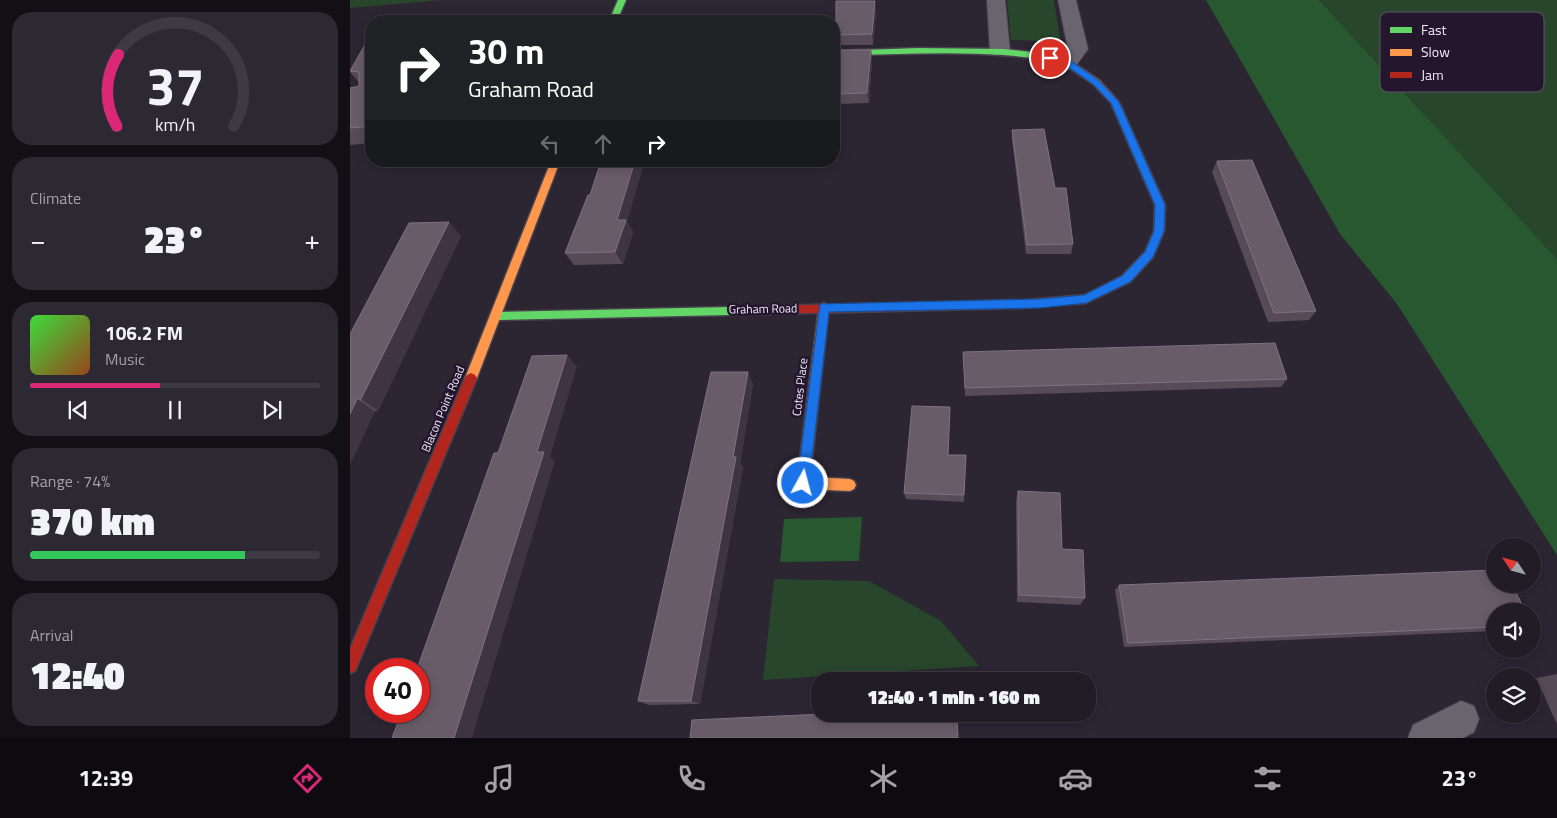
<!DOCTYPE html>
<meta charset="utf-8">
<style>
body{margin:0;font-family:"Titillium Web",sans-serif;background:#2d2932;color:#f1f3f6;height:100vh;display:flex;flex-direction:column;font-size:19px;white-space:nowrap}
*{box-sizing:border-box;margin:0}
p{font-size:16px;color:#a2a1a7}
.icon{flex:none;width:28px;height:28px;fill:none;stroke:currentColor;stroke-width:2;stroke-linecap:round;stroke-linejoin:round}
.map{position:relative;flex:1;overflow:hidden}
.sheet{display:flex;flex-direction:column;gap:12px;padding:12px;background:#120f15;width:350px}
.sheet>*{flex:none}
.hud{position:absolute;left:15px;top:15px;width:475px;height:152px;border-radius:20px;box-shadow:0 2px 12px #0003,0 0 0 1px #3e3a43;background:#202124;color:#fff;overflow:hidden}
.needle{width:32px;rotate:306deg}
.tools{position:absolute;left:1136px;top:538px;display:grid;gap:10px}
.tools a{display:grid;place-items:center;width:55px;height:55px;border-radius:50%;background:#211c26;box-shadow:0 2px 12px #0003,0 0 0 1px #3e3a43;font-size:25px}
.speed{position:absolute;left:15px;top:658px;display:flex;gap:10px;font-size:25px;font-weight:700;text-align:center}
.speed>*{display:grid;place-content:center;width:65px;height:65px;border-radius:50%;background:#211c26;box-shadow:0 2px 12px #0003,0 0 0 1px #3e3a43;line-height:1}
.speed .limit{border:8px solid #d22;background:#fff;color:#111}
.pin{position:absolute;display:grid;place-items:center;width:42px;height:42px;color:#fff;margin:-21px;border:2px solid #fff;border-radius:50%;box-shadow:0 1px 5px #0007}
.me{position:absolute;width:55px;margin:-28px;rotate:7deg;stroke-linejoin:round;filter:drop-shadow(0 0 4px #0008)}
.turn{display:flex;align-items:center;gap:18px;height:105px;padding:0 20px;font-size:22px}
.turn .icon{width:65px;height:65px;stroke-width:2.5}
.turn b{display:block;font-size:35px;line-height:42px}
.lanes{display:flex;align-items:center;height:48px;padding:0 20px;background:#0003;justify-content:center;gap:25px;direction:ltr}
.lanes .off{opacity:.35}
.big{font-size:38px;font-weight:800;line-height:1.1}
.sheet .tile{flex:1;display:flex;flex-direction:column;justify-content:center;gap:8px;min-width:0;padding:0 18px;border-radius:20px;background:#2d2932}
.sheet .dial{align-items:center;gap:0}
.dial svg{height:130px;overflow:visible;fill:none;stroke:#3e3a43;stroke-width:7;stroke-linecap:round;text-anchor:middle}
.dial text{fill:#f1f3f6;stroke:none}
.song{display:flex;align-items:center;gap:15px}
.cover{width:60px;height:60px;border-radius:8px;background:linear-gradient(135deg,hsl(120 70% 55%),hsl(20 70% 35%))}
.played{height:5px;border-radius:2px;background:linear-gradient(90deg,#db2777 45%,#3e3a43 45%)}
.keys{display:flex;justify-content:space-around;direction:ltr}
.heat{display:flex;justify-content:space-between;align-items:center;font-size:28px;direction:ltr}
.charge{height:8px;border-radius:4px;background:linear-gradient(90deg,#34c759 74%,#3e3a43 0)}
.trip{position:absolute;left:461px;top:672px;width:285px;height:50px;border-radius:20px;background:#211c26;box-shadow:0 2px 12px #0003,0 0 0 1px #3e3a43;font-weight:800;line-height:50px;text-align:center}
.dock{display:flex;height:80px;justify-content:space-around;align-items:center;background:#0d0b0f;color:#a2a1a7}
.dock .icon{width:35px;height:35px}
.dock .on{color:#db2777}
.dock b{font-size:22px;color:#f1f3f6}
main{display:flex;flex:1;min-height:0}
.map>svg:first-child{display:block}
.green{fill:#27462c}
.forest{fill:#275830}
.lines{fill:none;stroke-linecap:round;stroke-linejoin:round}
.street-casing{stroke:#49424e;stroke-width:2}
.fast-casing{stroke:#49424e;stroke-width:3}
.slow-casing{stroke:#49424e;stroke-width:3}
.jam-casing{stroke:#49424e;stroke-width:3}
.street{fill:#6a646f;fill-rule:evenodd}
.fast{fill:#63d668;fill-rule:evenodd}
.slow{fill:#ff974d;fill-rule:evenodd}
.jam{fill:#b3261e;fill-rule:evenodd}
.wall{fill:#584b58}
.shaded-wall{fill:#3f3542}
.building{fill:#685c69;stroke:#7e7280}
.route{fill:#1a73e8;stroke:#114b97}
.labels{text-anchor:middle;stroke-width:5;stroke-linejoin:round;paint-order:stroke}
.street-label{font-size:12px;fill:#f1e8f9;stroke:#23162d}
.key{fill:#23162d;stroke:#61556a;stroke-width:1}
.key-label{font-size:14px;fill:#f1e8f9}
</style>
<main>
<section class="sheet">
<div class="tile dial"><svg viewBox="0 0 100 80">
<path d="M14 69A42 42 0 1 1 86 69"/>
<path d="M14 69A42 42 0 0 1 15 25" stroke="#db2777"/>
<text x="50" y="56" font-size="32" font-weight="700">37</text>
<text x="50" y="72" font-size="11">km/h</text>
</svg></div>
<div class="tile"><p>Climate</p>
<div class="heat"><a>−</a><b class="big">23°</b><a>+</a></div>
</div>
<div class="tile">
<div class="song"><i class="cover"></i><div><b>106.2 FM</b><p>Music</p></div></div>
<div class="played"></div>
<div class="keys"><svg class="icon" aria-label="previous" viewBox="0 0 24 24"><path d="M18 5L8 12l10 7zM5 5v14"/></svg><svg class="icon" aria-label="pause" viewBox="0 0 24 24"><path d="M8 5v14M16 5v14"/></svg><svg class="icon" aria-label="next" viewBox="0 0 24 24"><path d="M6 5l10 7-10 7zM19 5v14"/></svg></div>
</div>
<div class="tile"><p>Range · 74%</p><b class="big">370 km</b><div class="charge"></div></div>
<div class="tile"><p>Arrival</p><b class="big">12:40</b></div>
</section>
<div class="map">
<svg width="1207" height="738" viewBox="0 0 1207 738">
<rect width="100%" height="100%" fill="#2c2532"/>
<g class="green">
<polygon points="0,0 93,0 0,8"/>
<polygon points="657,0 704,0 711,45 694,41 661,40"/>
<polygon points="969,0 1207,0 1207,259"/>
<polygon points="424,579 519,581 591,621 629,666 413,680"/>
</g>
<g class="forest">
<polygon points="856,0 969,0 1207,259 1207,555 1047,304 990,234"/>
<polygon points="512,517 509,561 430,562 434,519"/>
</g>
<g class="lines">
<g class="street-casing">
<g id="street">
<polygon points="637,0 655,0 660,51 657,55 643,55 640,51"/>
<polygon points="708,0 726,0 738,49 725,67 718,69 711,67 708,63 718,49"/>
<polygon points="1111,701 1124,706 1129,719 1124,732 1113,738 1058,738 1063,725"/>
</g>
</g>
<g class="fast-casing">
<g id="fast">
<polygon points="268,0 276,0 267,21 259,21"/>
<path d="M568,48L654,49L681,52L712,60L708,62C633,48 559,55 484,55V51Z"/>
<polygon points="420,306 425,310 420,314 147,320 142,316 147,312"/>
</g>
</g>
<g class="slow-casing">
<g id="slow">
<polygon points="705,58 721,61 749,80 769,102 815,205 814,231 803,257 780,282 736,303 670,308 666,307 665,304 666,301 735,295 772,276 795,252 804,231 805,205 761,103 743,84 715,65 705,62"/>
<polygon points="201,161 210,161 127,378 125,381 121,383 117,381 115,378"/>
<polygon points="474,303 479,307 460,477 500,479 504,481 506,485 504,489 500,491 453,489 449,487 447,483 469,307"/>
</g>
</g>
<g class="jam-casing">
<g id="jam">
<polygon points="670,300 675,304 670,308 420,314 415,310 420,306"/>
<polygon points="121,373 125,375 127,378 5,671 0,673 0,649 115,378 117,375"/>
</g>
</g>
<use href="#street" class="street"/>
<use href="#fast" class="fast"/>
<use href="#slow" class="slow"/>
<use href="#jam" class="jam"/>
</g>
<g class="wall">
<polygon points="526,11 523,45 488,45 486,35"/>
<polygon points="21,34 21,143 0,145 0,88 9,86 9,82 0,72"/>
<polygon points="521,50 522,60 519,103 488,104 487,94"/>
<polygon points="662,130 705,188 723,244 721,254 676,254 662,140"/>
<polygon points="867,161 966,311 959,320 918,322 862,172"/>
<polygon points="277,222 283,232 273,264 224,265 215,253"/>
<polygon points="111,236 28,411 25,411 0,464 0,334"/>
<polygon points="613,352 937,379 931,387 615,396"/>
<polygon points="403,384 390,464 393,467 350,704 299,705 288,701"/>
<polygon points="600,415 598,455 616,455 614,502 556,499 554,493"/>
<polygon points="668,491 712,549 735,598 730,605 667,602 666,501"/>
<polygon points="769,585 1145,611 1145,631 774,647 765,590"/>
<polygon points="1207,674 1207,724 1186,678"/>
</g>
<g class="shaded-wall">
<polygon points="525,1 526,11 523,45 522,34"/>
<polygon points="521,50 522,60 519,103 517,93"/>
<polygon points="285,161 295,161 277,222 283,232 273,264 265,252 267,220"/>
<polygon points="99,222 111,236 28,411 11,399"/>
<polygon points="217,355 227,366 200,457 205,461 122,738 104,738 187,452"/>
<polygon points="398,372 403,384 390,464 393,467 350,704 341,701"/>
<polygon points="7,399 25,411 0,464 0,414"/>
</g>
<g class="building">
<polygon points="486,1 525,1 522,34 486,35"/>
<polygon points="21,34 21,126 0,128 0,88 9,86 9,72 0,71"/>
<polygon points="486,50 521,50 517,93 487,94"/>
<polygon points="694,129 705,188 716,188 723,244 677,245 662,130"/>
<polygon points="902,160 966,311 924,313 867,161"/>
<polygon points="251,161 285,161 267,220 276,220 265,252 215,253 238,195 240,195"/>
<polygon points="99,222 11,399 7,399 0,414 0,334 59,223"/>
<polygon points="925,343 937,379 615,388 613,352"/>
<polygon points="217,355 187,452 194,452 104,738 42,738 52,711 69,711 69,669 67,669 144,453 148,453 182,356"/>
<polygon points="361,372 398,372 383,457 386,457 341,701 288,701"/>
<polygon points="562,406 600,407 598,455 616,455 614,495 554,493"/>
<polygon points="668,491 710,493 712,549 733,550 735,598 669,595"/>
<polygon points="1145,570 1145,584 1162,584 1175,611 1145,611 1145,627 778,643 769,585"/>
<polygon points="474,714 607,714 608,738 340,738 342,720"/>
</g>
<polygon class="route" points="700,56 721,61 748,80 769,102 815,205 814,231 803,257 780,282 736,303 690,308 479,312 459,483 457,487 448,487 447,483 470,304 690,299 734,295 772,276 795,252 804,231 805,205 761,103 743,84 715,65 697,60 697,57"/>
<g class="labels">
<g class="street-label">
<text transform="translate(413 309) rotate(-1)" y="4">Graham Road</text>
<text transform="translate(450 387) rotate(-83)" y="4">Cotes Place</text>
<text transform="translate(93 409) rotate(-67)" y="4">Blacon Point Road</text>
</g>
</g>
<rect x="1030" y="12" width="164" height="80" rx="8" class="key"/>
<rect x="1040" y="27" width="22" height="6" fill="#63d668"/>
<rect x="1040" y="49" width="22" height="7" fill="#ff974d"/>
<rect x="1040" y="72" width="22" height="6" fill="#b3261e"/>
<g class="key-label">
<text x="1071" y="35">Fast</text>
<text x="1071" y="57">Slow</text>
<text x="1071" y="80">Jam</text>
</g>
</svg>
<div class="tools">
<a><svg class="needle" viewBox="-14 -14 28 28"><path d="M0-13l5 13h-10z" fill="#e53935"/><path d="M0 13l5-13h-10z" fill="#a2a1a7"/></svg></a>
<a><svg class="icon" aria-label="sound" viewBox="0 0 24 24"><path d="M4 9h4l5-4v14l-5-4H4zM17 9q2 3 0 6"/></svg></a>
<a><svg class="icon" aria-label="layers" viewBox="0 0 24 24"><path d="M12 4l9 5-9 5-9-5zM3 14l9 5 9-5"/></svg></a>
</div>
<div class="speed"><div class="limit">40</div></div>
<div class="pin" style="left:700px;top:58px;background:#d93025"><svg class="icon" aria-label="arrive" viewBox="0 0 24 24"><path d="M6 21V4h12l-3 4 3 4H6"/></svg></div>
<svg class="me" style="left:453px;top:483px" viewBox="-20 -20 40 40"><circle r="17" fill="#1a73e8" stroke="#fff" stroke-width="3"/><path d="M0-11L8 9 0 5-8 9z" fill="#fff"/></svg>
<div class="trip">12:40 · 1 min · 160 m</div>
<div class="hud">
<div class="turn"><svg class="icon" aria-label="right" viewBox="0 0 24 24"><path d="M7 20v-9h11M14 6l5 5-5 5"/></svg><div><b>30 m</b>Graham Road</div></div>
<div class="lanes"><svg class="icon off" aria-label="left" viewBox="0 0 24 24"><path d="M17 20v-9H6M10 6l-5 5 5 5"/></svg><svg class="icon off" aria-label="ahead" viewBox="0 0 24 24"><path d="M12 20V5M6 11l6-6 6 6"/></svg><svg class="icon" aria-label="right" viewBox="0 0 24 24"><path d="M7 20v-9h11M14 6l5 5-5 5"/></svg></div>
</div>
</div>
</main>
<nav class="dock">
<b>12:39</b>
<svg class="icon on" aria-label="directions" viewBox="0 0 24 24"><path d="M12 3l9 9-9 9-9-9zM9 14v-3h6M13 9l2 2-2 2"/></svg>
<svg class="icon" aria-label="music" viewBox="0 0 24 24"><path d="M9 18V5l10-2v13"/><circle cx="6" cy="18" r="3"/><circle cx="16" cy="16" r="3"/></svg>
<svg class="icon" aria-label="phone" viewBox="0 0 24 24"><path d="M5 4h4l2 5-3 2q2 4 5 5l2-3 5 2v4C11 20 4 13 5 4z"/></svg>
<svg class="icon" aria-label="climate" viewBox="0 0 24 24"><path d="M12 3v18M4 7l16 10M4 17L20 7"/></svg>
<svg class="icon" aria-label="car" viewBox="0 0 24 24"><path d="M5 17H2v-5l4-1 3-4h7l3 4 3 1v5h-3M9 17h6M6 11h13"/><circle cx="7" cy="17" r="2"/><circle cx="17" cy="17" r="2"/></svg>
<svg class="icon" aria-label="filters" viewBox="0 0 24 24"><path d="M4 7h16M4 17h16"/><circle cx="9" cy="7" r="2"/><circle cx="15" cy="17" r="2"/></svg>
<b>23°</b>
</nav>
